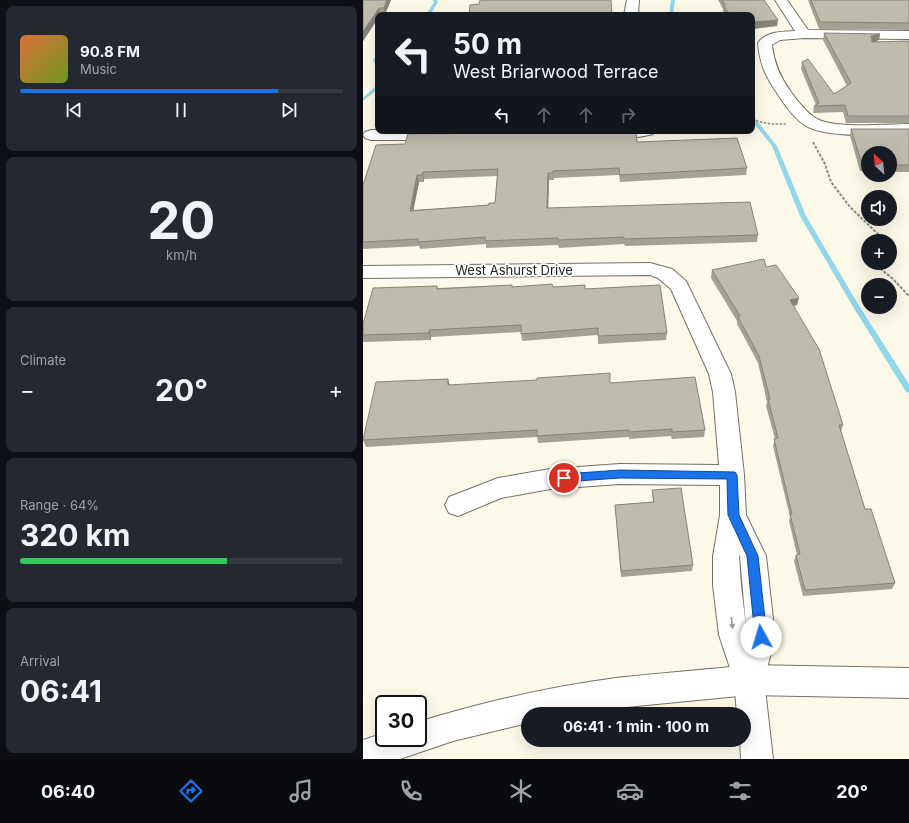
<!DOCTYPE html>
<meta charset="utf-8">
<style>
body{margin:0;font-family:Inter,sans-serif;background:#242831;color:#f1f3f6;height:100vh;display:flex;flex-direction:column;font-size:15px;white-space:nowrap}
*{box-sizing:border-box;margin:0}
p{font-size:13px;color:#9ea1a6}
.icon{flex:none;width:22px;height:22px;fill:none;stroke:currentColor;stroke-width:2;stroke-linecap:round;stroke-linejoin:round}
.map{position:relative;flex:1;overflow:hidden}
.details{display:flex;flex-direction:column;gap:6px;padding:6px;background:#0d0f14;width:363px}
.details>*{flex:none}
.guide{position:absolute;left:12px;top:12px;width:380px;height:122px;border-radius:8px;box-shadow:0 4px 16px #0002;background:#171b24;color:#f1f3f6;overflow:hidden}
.needle{width:26px;rotate:333deg}
.controls{position:absolute;left:498px;top:146px;display:grid;gap:8px}
.controls a{display:grid;place-items:center;width:36px;height:36px;border-radius:50%;background:#171b24;box-shadow:0 4px 16px #0002;font-size:20px}
.speed{position:absolute;left:12px;top:695px;display:flex;gap:8px;font-size:20px;font-weight:700;text-align:center}
.speed>*{display:grid;place-content:center;width:52px;height:52px;border-radius:50%;background:#171b24;box-shadow:0 4px 16px #0002;line-height:1}
.speed .limit{border:2px solid #111;border-radius:6px;background:#fff;color:#111}
.pin{position:absolute;display:grid;place-items:center;width:34px;height:34px;color:#fff;margin:-17px;border:2px solid #fff;border-radius:50%;box-shadow:0 1px 4px #0007}
.me{position:absolute;width:44px;margin:-22px;rotate:354deg;stroke-linejoin:round;filter:drop-shadow(0 0 3px #0008)}
.turn{display:flex;align-items:center;gap:14px;height:84px;padding:0 12px;font-size:18px}
.turn .icon{width:52px;height:52px;stroke-width:2.5}
.turn b{display:block;font-size:28px;line-height:34px}
.lanes{display:flex;align-items:center;height:38px;padding:0 12px;background:#0003;justify-content:center;gap:20px;direction:ltr}
.lanes .off{opacity:.35}
.big{font-size:30px;font-weight:700;line-height:1.1}
.details .card{flex:1;display:flex;flex-direction:column;justify-content:center;gap:6px;min-width:0;padding:0 14px;border-radius:8px;background:#242831}
.details .dial{align-items:center;gap:0}
.dial b{font-size:52px;line-height:1}
.song{display:flex;align-items:center;gap:12px}
.cover{width:48px;height:48px;border-radius:6px;background:linear-gradient(135deg,hsl(20 70% 55%),hsl(80 70% 35%))}
.played{height:4px;border-radius:2px;background:linear-gradient(90deg,#1a73e8 80%,#363941 80%)}
.keys{display:flex;justify-content:space-around;direction:ltr}
.heat{display:flex;justify-content:space-between;align-items:center;font-size:22px;direction:ltr}
.charge{height:6px;border-radius:3px;background:linear-gradient(90deg,#34c759 64%,#363941 0)}
.trip{position:absolute;left:158px;top:707px;width:230px;height:40px;border-radius:20px;background:#171b24;box-shadow:0 4px 16px #0002;font-weight:700;line-height:40px;text-align:center}
.tab-bar{display:flex;height:64px;justify-content:space-around;align-items:center;background:#090b0e;color:#9ea1a6}
.tab-bar .icon{width:28px;height:28px}
.tab-bar .current{color:#1a73e8}
.tab-bar b{font-size:18px;color:#f1f3f6}
main{display:flex;flex:1;min-height:0}
.map>svg:first-child{display:block}
.lines{fill:none;stroke-linecap:round;stroke-linejoin:round}
.stream{fill:#92d6ea;fill-rule:evenodd}
.minor-casing{stroke:#747264;stroke-width:2}
.tertiary-casing{stroke:#747264;stroke-width:2}
.path-far1{stroke:#8e8c81;stroke-width:1.5;stroke-dasharray:2.5 1.5;stroke-linecap:butt}
.path{stroke:#8e8c81;stroke-width:2;stroke-dasharray:3 1.5;stroke-linecap:butt}
.minor{fill:#fff;fill-rule:evenodd}
.tertiary{fill:#fff;fill-rule:evenodd}
.wall{fill:#a3a294;fill-rule:evenodd}
.shaded-wall{fill:#858478}
.building{fill:#bebcac;stroke:#858478;fill-rule:evenodd}
.oneway{fill:#9a9a98}
.route{fill:#1a73e8;stroke:#114b97}
.labels{text-anchor:middle;stroke-width:3.5;stroke-linejoin:round;paint-order:stroke}
.street-label{font-size:13px;fill:#1f1f19;stroke:#fff}
</style>
<main>
<section class="details">
<div class="card">
<div class="song"><i class="cover"></i><div><b>90.8 FM</b><p>Music</p></div></div>
<div class="played"></div>
<div class="keys"><svg class="icon" aria-label="previous" viewBox="0 0 24 24"><path d="M18 5L8 12l10 7zM5 5v14"/></svg><svg class="icon" aria-label="pause" viewBox="0 0 24 24"><path d="M8 5v14M16 5v14"/></svg><svg class="icon" aria-label="next" viewBox="0 0 24 24"><path d="M6 5l10 7-10 7zM19 5v14"/></svg></div>
</div>
<div class="card dial"><b>20</b><p>km/h</p></div>
<div class="card"><p>Climate</p>
<div class="heat"><a>−</a><b class="big">20°</b><a>+</a></div>
</div>
<div class="card"><p>Range · 64%</p><b class="big">320 km</b><div class="charge"></div></div>
<div class="card"><p>Arrival</p><b class="big">06:41</b></div>
</section>
<div class="map">
<svg width="546" height="759" viewBox="0 0 546 759">
<rect width="100%" height="100%" fill="#fcf9e9"/>
<g class="lines">
<g class="stream">
<polygon points="70,0 74,0 75,2 67,15 63,15 71,2"/>
<polygon points="308,0 312,0 310,15 306,15"/>
<polygon points="13,56 15,56 15,67 13,67 10,60"/>
<polygon points="13,86 15,86 15,89 0,101 0,98"/>
<polygon points="389,117 391,117 414,146 443,216 495,304 546,384 546,393 543,392 489,305 437,216 409,146 389,121"/>
</g>
<g class="minor-casing">
<g id="minor">
<polygon points="264,0 276,0 275,15 261,15"/>
<path d="M412,0H424L445,30L546,31V39L441,38L417,40L409,45C411,63 417,77 428,92C435,102 444,113 454,119C473,129 524,124 546,124V134C519,134 466,139 443,126C432,119 423,107 416,96C403,77 397,66 395,43C403,31 419,32 432,31Z"/>
<polygon points="8,130 76,131 81,135 79,138 73,140 8,140 2,138 0,135 2,132"/>
<path d="M237,131H292L290,134C274,138 254,140 238,136L236,133Z"/>
<path d="M287,263L309,269L323,281L368,374L372,392L381,475L383,515L403,556L412,637L401,680L410,759H378L377,740H381V714H374L371,680L356,635L350,585V556L357,515V485L257,484L187,489L138,498L95,516L86,513L82,505L86,497L135,478L187,469L257,464L356,465L350,392L346,374L308,289L295,278L287,275L0,278V266ZM376,555L377,556L383,626L378,585Z"/>
</g>
</g>
<g class="tertiary-casing">
<path id="tertiary" d="M386,665L546,668V698L386,695L253,708L216,714H165V723L90,741L37,759H0V740L21,733V738H55V722C120,702 186,687 253,678C297,673 342,670 386,665Z"/>
</g>
<polyline class="path-far1" points="389,120 408,124 424,124"/>
<g class="path">
<polyline points="450,142 462,164 468,182 487,207 516,235 508,241"/>
<polyline points="505,248 505,252"/>
<polyline points="510,263 529,278 546,296"/>
</g>
<use href="#minor" class="minor"/>
<use href="#tertiary" class="tertiary"/>
</g>
<g class="wall">
<polygon points="0,0 28,0 22,14 18,14 0,41"/>
<polygon points="355,0 401,0 414,26 389,29 389,15 362,15 360,12 360,9"/>
<polygon points="445,0 546,0 546,30 456,29"/>
<polygon points="461,33 517,34 516,40 511,42 546,41 546,123 483,123 480,112 450,113 451,106 453,105 438,69 439,62 471,94 484,86 460,40"/>
<polygon points="488,129 546,129 546,172 527,172 527,153 505,153 505,172 497,171 487,136"/>
<path d="M274,142L384,168L383,175L257,182L256,175L191,178V180H186L185,208L395,235L394,242L262,246L261,244L196,248L195,245L123,248V244L57,249L56,246L0,249V185L13,145ZM134,176L132,203L126,205L50,210L56,182H61V179Z"/>
<polygon points="403,267 434,305 430,306 480,425 478,432 502,509 532,583 529,589 440,596 431,561 433,555 434,555 426,521 427,517 410,446 412,439 403,406 404,402 395,363 374,324 374,321 348,278 349,270"/>
<polygon points="149,285 149,287 190,287 222,289 304,333 303,340 235,344 235,335 159,341 158,332 68,337 68,340 0,342 0,324 74,286 75,288"/>
<polygon points="247,383 342,430 341,437 309,439 308,436 266,439 266,437 175,443 174,437 3,447 0,440 87,385"/>
<polygon points="289,490 330,565 329,571 258,577 252,505 290,502"/>
</g>
<g class="shaded-wall">
<polygon points="24,0 28,0 22,14 21,8"/>
<polygon points="16,8 18,14 17,15 15,15 15,18 0,41 0,32"/>
<polygon points="415,20 414,26 389,29 389,22"/>
<polygon points="517,34 516,40 507,43 508,36"/>
<polygon points="60,172 61,179 61,182 59,175"/>
<polygon points="185,173 186,180 185,215 184,208"/>
<polygon points="54,175 56,182 49,218 47,211"/>
<polygon points="436,298 434,305 425,307 427,300"/>
<polygon points="66,330 68,337 68,340 66,333"/>
<polygon points="85,379 87,386 85,385"/>
</g>
<g class="building">
<polygon points="0,0 24,0 21,8 16,8 0,32"/>
<polygon points="117,0 248,0 249,15 106,15 107,5 116,4"/>
<polygon points="359,0 401,0 415,20 389,22 389,15 367,15 361,6 362,5"/>
<polygon points="448,0 546,0 546,23 457,22"/>
<polygon points="461,33 517,34 508,36 509,42 546,41 546,116 485,116 482,105 451,106 456,103 439,62 445,59 471,94 488,83"/>
<polygon points="488,129 546,129 546,165 527,165 527,153 505,153 505,164 499,164"/>
<path d="M273,132L274,142L374,138L384,168L257,175L256,168L190,171V173H185L184,208L387,202L395,235L261,239V237L195,240V238L122,241V237L55,242V239L0,242V185L13,145L42,144L45,134ZM135,169L132,203H126V205L47,211L54,175H59L60,172Z"/>
<polygon points="401,259 403,267 413,265 436,298 427,300 456,349 480,425 476,425 502,509 508,509 532,583 442,590 433,555 437,554 427,514 429,514 411,439 415,438 405,399 407,399 396,356 375,317 377,316 349,270"/>
<polygon points="189,284 190,287 222,285 222,289 297,285 304,333 235,336 235,328 158,334 158,325 66,330 66,333 0,335 0,324 10,288 74,286 74,289 149,285 149,287"/>
<polygon points="247,373 247,383 332,377 342,430 309,432 309,429 266,432 266,430 174,436 174,430 0,440 13,382 85,379 85,385 174,380 174,378"/>
<polygon points="318,488 330,565 258,571 252,505 291,502 289,490"/>
</g>
<defs><path id="oneway-solid" d="M-6-.8H1V-3.2L6.5 0L1 3.2V.8H-6Z"/></defs>
<use class="oneway" href="#oneway-solid" transform="translate(369 623) rotate(83)"/>
<polygon class="route" points="257,470 372,472 374,475 376,515 395,556 404,637 402,641 398,642 394,641 392,637 384,556 365,515 364,479 257,478 201,482 198,481 196,478 198,475 201,474"/>
<g class="labels">
<g class="street-label">
<text x="151" y="275">West Ashurst Drive</text>
</g>
</g>
</svg>
<div class="controls">
<a><svg class="needle" viewBox="-14 -14 28 28"><path d="M0-13l5 13h-10z" fill="#e53935"/><path d="M0 13l5-13h-10z" fill="#9ea1a6"/></svg></a>
<a><svg class="icon" aria-label="sound" viewBox="0 0 24 24"><path d="M4 9h4l5-4v14l-5-4H4zM17 9q2 3 0 6"/></svg></a>
<a>+</a>
<a>−</a>
</div>
<div class="speed"><div class="limit">30</div></div>
<div class="pin" style="left:201px;top:478px;background:#d93025"><svg class="icon" aria-label="arrive" viewBox="0 0 24 24"><path d="M6 21V4h12l-3 4 3 4H6"/></svg></div>
<svg class="me" style="left:398px;top:637px" viewBox="-20 -20 40 40"><circle r="19" fill="#fff"/><path d="M0-13L10 11 0 6-10 11z" fill="#1a73e8"/></svg>
<div class="trip">06:41 · 1 min · 100 m</div>
<div class="guide">
<div class="turn"><svg class="icon" aria-label="left" viewBox="0 0 24 24"><path d="M17 20v-9H6M10 6l-5 5 5 5"/></svg><div><b>50 m</b>West Briarwood Terrace</div></div>
<div class="lanes"><svg class="icon" aria-label="left" viewBox="0 0 24 24"><path d="M17 20v-9H6M10 6l-5 5 5 5"/></svg><svg class="icon off" aria-label="ahead" viewBox="0 0 24 24"><path d="M12 20V5M6 11l6-6 6 6"/></svg><svg class="icon off" aria-label="ahead" viewBox="0 0 24 24"><path d="M12 20V5M6 11l6-6 6 6"/></svg><svg class="icon off" aria-label="right" viewBox="0 0 24 24"><path d="M7 20v-9h11M14 6l5 5-5 5"/></svg></div>
</div>
</div>
</main>
<nav class="tab-bar">
<b>06:40</b>
<svg class="icon current" aria-label="directions" viewBox="0 0 24 24"><path d="M12 3l9 9-9 9-9-9zM9 14v-3h6M13 9l2 2-2 2"/></svg>
<svg class="icon" aria-label="music" viewBox="0 0 24 24"><path d="M9 18V5l10-2v13"/><circle cx="6" cy="18" r="3"/><circle cx="16" cy="16" r="3"/></svg>
<svg class="icon" aria-label="phone" viewBox="0 0 24 24"><path d="M5 4h4l2 5-3 2q2 4 5 5l2-3 5 2v4C11 20 4 13 5 4z"/></svg>
<svg class="icon" aria-label="climate" viewBox="0 0 24 24"><path d="M12 3v18M4 7l16 10M4 17L20 7"/></svg>
<svg class="icon" aria-label="car" viewBox="0 0 24 24"><path d="M5 17H2v-5l4-1 3-4h7l3 4 3 1v5h-3M9 17h6M6 11h13"/><circle cx="7" cy="17" r="2"/><circle cx="17" cy="17" r="2"/></svg>
<svg class="icon" aria-label="filters" viewBox="0 0 24 24"><path d="M4 7h16M4 17h16"/><circle cx="9" cy="7" r="2"/><circle cx="15" cy="17" r="2"/></svg>
<b>20°</b>
</nav>
